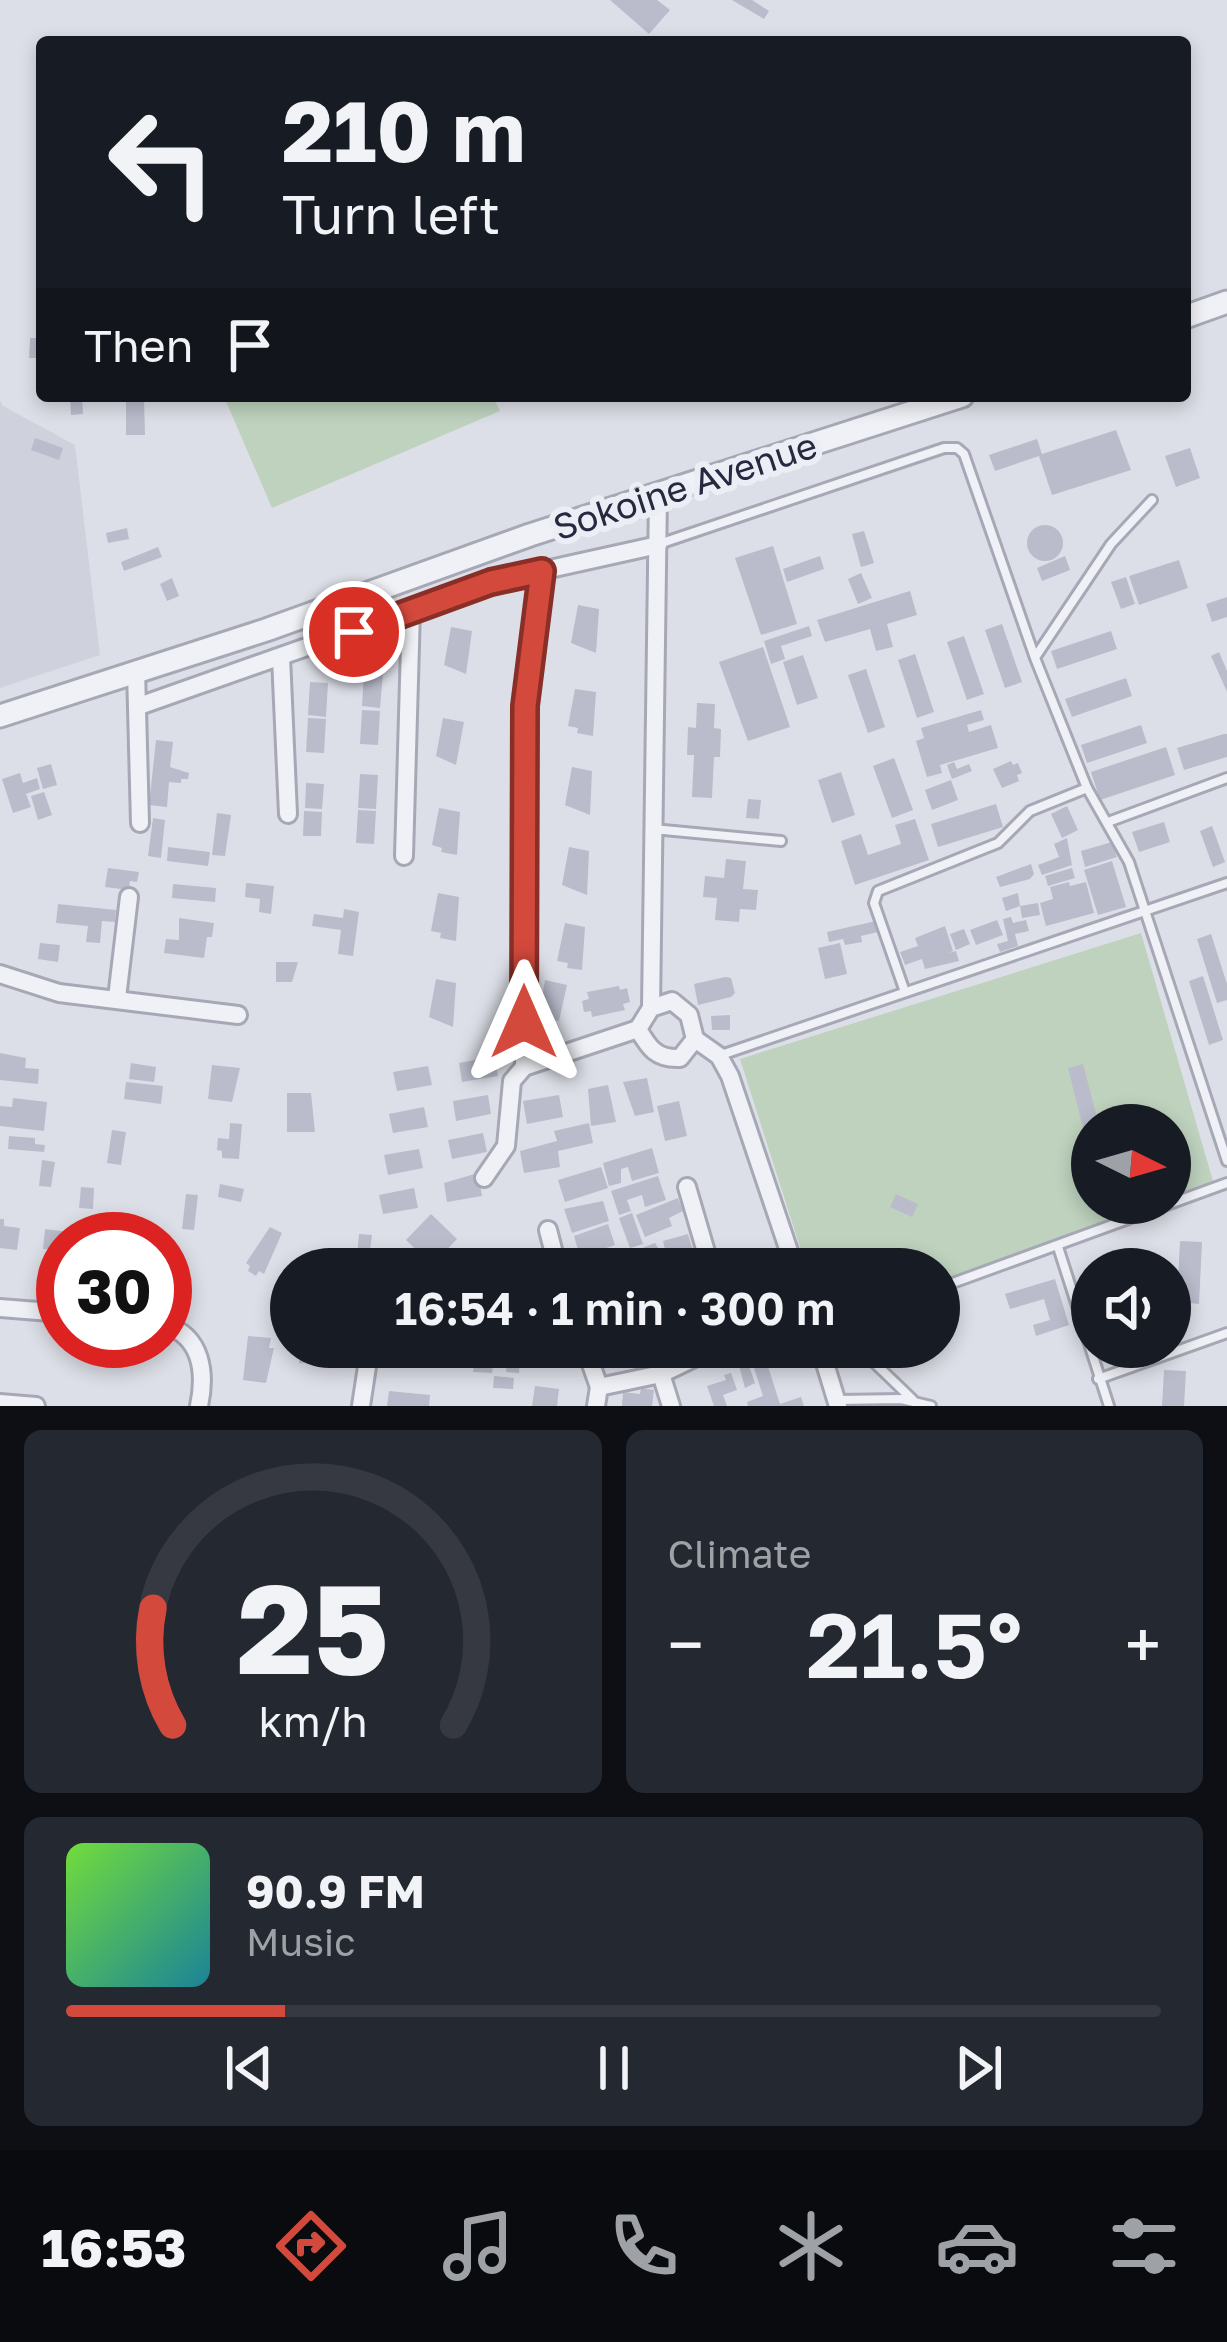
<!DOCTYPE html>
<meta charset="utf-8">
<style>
body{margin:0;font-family:"Golos Text",sans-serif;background:#242831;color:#f1f3f6;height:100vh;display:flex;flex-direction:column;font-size:45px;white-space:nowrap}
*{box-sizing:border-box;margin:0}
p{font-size:39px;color:#9ea1a6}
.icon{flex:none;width:66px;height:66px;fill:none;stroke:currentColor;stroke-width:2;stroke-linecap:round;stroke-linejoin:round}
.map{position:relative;height:1406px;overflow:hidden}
.drawer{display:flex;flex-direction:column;gap:24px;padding:24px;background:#0d0f14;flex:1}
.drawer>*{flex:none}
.hud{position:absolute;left:36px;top:36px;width:1155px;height:366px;border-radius:12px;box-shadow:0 6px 18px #0003;background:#171b24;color:#f1f3f6;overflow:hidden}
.needle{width:78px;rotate:95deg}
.fabs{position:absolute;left:1071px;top:1104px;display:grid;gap:24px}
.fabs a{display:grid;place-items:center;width:120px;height:120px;border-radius:50%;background:#171b24;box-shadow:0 6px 18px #0003;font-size:60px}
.speed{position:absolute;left:36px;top:1212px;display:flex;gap:24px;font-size:60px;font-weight:700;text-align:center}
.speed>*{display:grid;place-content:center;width:156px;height:156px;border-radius:50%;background:#171b24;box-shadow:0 6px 18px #0003;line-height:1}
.speed .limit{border:18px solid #d22;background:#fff;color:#111}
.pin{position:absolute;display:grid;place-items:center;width:102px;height:102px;color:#fff;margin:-51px;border:6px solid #fff;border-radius:50%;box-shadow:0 3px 12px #0007}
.me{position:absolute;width:132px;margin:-66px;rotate:0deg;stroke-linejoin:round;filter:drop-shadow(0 0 9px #0008)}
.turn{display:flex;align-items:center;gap:42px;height:252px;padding:0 48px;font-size:54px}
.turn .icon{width:156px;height:156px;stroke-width:2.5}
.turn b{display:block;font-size:84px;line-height:102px}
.then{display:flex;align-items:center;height:114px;padding:0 48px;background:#0003;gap:24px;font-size:45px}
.big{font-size:90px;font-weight:600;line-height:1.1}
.drawer .tile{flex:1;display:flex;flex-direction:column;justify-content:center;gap:18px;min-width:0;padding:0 42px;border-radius:18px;background:#242831}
.drawer .dial{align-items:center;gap:0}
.dial svg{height:312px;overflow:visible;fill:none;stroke:#363941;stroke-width:7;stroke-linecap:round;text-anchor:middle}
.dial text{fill:#f1f3f6;stroke:none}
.song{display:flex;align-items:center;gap:36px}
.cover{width:144px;height:144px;border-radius:18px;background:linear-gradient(135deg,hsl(100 70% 55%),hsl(190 70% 35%))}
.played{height:12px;border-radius:6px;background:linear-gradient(90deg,#d3493c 20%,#363941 20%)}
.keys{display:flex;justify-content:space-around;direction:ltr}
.heat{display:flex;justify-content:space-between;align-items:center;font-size:66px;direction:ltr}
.drawer .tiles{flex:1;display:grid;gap:24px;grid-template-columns:1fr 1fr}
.tile:last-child{grid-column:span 2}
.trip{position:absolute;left:270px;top:1248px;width:690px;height:120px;border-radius:60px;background:#171b24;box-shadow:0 6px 18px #0003;font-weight:600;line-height:120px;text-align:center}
.menu{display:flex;height:192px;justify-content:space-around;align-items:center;background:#090b0e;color:#9ea1a6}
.menu .icon{width:84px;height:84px}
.menu .on{color:#d3493c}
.menu b{font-size:54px;color:#f1f3f6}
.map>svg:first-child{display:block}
.built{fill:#cfd1dd}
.green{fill:#bed2be;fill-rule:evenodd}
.building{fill:#babccb}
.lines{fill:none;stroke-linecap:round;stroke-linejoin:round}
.service-casing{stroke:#a6a8b5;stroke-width:14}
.minor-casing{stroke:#a6a8b5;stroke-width:22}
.tertiary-casing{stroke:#a6a8b5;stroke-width:27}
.service{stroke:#f0f1f6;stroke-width:8}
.minor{stroke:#f0f1f6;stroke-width:16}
.tertiary{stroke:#f0f1f6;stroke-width:21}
.route-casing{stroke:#892f27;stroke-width:30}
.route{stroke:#d3493c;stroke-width:21}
.labels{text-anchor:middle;stroke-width:12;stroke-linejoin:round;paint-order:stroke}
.street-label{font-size:36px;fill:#26293f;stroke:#eceef5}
</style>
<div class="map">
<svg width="1227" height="1406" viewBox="0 0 1227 1406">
<rect width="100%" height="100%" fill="#dddfe8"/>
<polygon class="built" points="0,401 3,406 75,445 100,655 0,688"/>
<g class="green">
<polygon points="232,396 493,396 500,411 272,508 225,399"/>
<path d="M1141,933L1215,1188L939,1282V1269H807L740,1059ZM1092,1125H1170V1203H1092Z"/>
</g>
<g class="building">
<polygon points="610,0 657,0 670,10 649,34"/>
<polygon points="732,0 752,0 769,11 764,19"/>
<polygon points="30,338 42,338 42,358 29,358"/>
<polygon points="70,396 82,396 83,414 71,415"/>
<polygon points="126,398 144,398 145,435 126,435"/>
<polygon points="1116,430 1131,470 1052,495 1039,456 995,471 989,455 1037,439 1042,454"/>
<polygon points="35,438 63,448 59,460 31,450"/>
<polygon points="1190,448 1200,478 1176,487 1165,456"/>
<circle cx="1045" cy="543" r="18"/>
<polygon points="127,528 129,539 108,543 106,533"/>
<polygon points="864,531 874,563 861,567 852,534"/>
<polygon points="773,546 797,624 761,635 735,558"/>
<polygon points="158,547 162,557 124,571 121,562"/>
<polygon points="820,556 824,569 787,582 783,569"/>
<polygon points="1065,556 1070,570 1042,581 1037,568"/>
<polygon points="1179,560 1188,588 1139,605 1129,576"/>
<polygon points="861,573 872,598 858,604 848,579"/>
<polygon points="1126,577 1135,604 1121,609 1111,582"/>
<polygon points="172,578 179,596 167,601 160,584"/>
<polygon points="910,591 917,615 887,624 893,647 876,651 870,629 825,642 817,620"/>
<polygon points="1227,597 1227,617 1212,622 1206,604"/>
<polygon points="578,605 599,609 596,653 571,643"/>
<polygon points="1002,624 1022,682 1005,688 985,630"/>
<polygon points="809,626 812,636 781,646 785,659 771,664 764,641"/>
<polygon points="451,627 472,631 466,674 444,665"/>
<polygon points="1111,631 1117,649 1057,669 1051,651"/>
<polygon points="964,636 984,694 967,700 947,642"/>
<polygon points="763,647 790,727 748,741 719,662"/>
<polygon points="1219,652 1227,671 1227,692 1211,656"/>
<polygon points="915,654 934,712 917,718 898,660"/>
<polygon points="803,655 818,698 797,705 783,662"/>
<polygon points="866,669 885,727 868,733 848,675"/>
<polygon points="364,673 383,674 380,708 362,706"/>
<polygon points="1126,678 1132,696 1072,717 1065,699"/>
<polygon points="310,682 328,683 326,717 308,715"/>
<polygon points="575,689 596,692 593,736 577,733 578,728 568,726"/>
<polygon points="697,703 715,704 714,728 721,729 720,757 714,757 712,798 692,797 694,755 687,755 688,727 696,728"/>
<polygon points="362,710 380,711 378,745 360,744"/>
<polygon points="981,710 984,720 967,725 969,732 991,725 998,748 940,765 942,773 927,777 916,741 924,738 921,728"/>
<polygon points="308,718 326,719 324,753 306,752"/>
<polygon points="443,718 464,722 456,765 436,756"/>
<polygon points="1141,725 1147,743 1087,763 1081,745"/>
<polygon points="1224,734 1227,734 1227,757 1184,770 1177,748"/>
<polygon points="156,740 173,742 170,767 189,773 188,779 181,779 181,783 169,782 167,807 149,805"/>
<polygon points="1166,747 1175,775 1100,800 1091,772"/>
<polygon points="894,758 913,810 892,818 873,766"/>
<polygon points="1011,761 1013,765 1018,763 1022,773 1017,775 1019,781 1002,788 993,769"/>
<polygon points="954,762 957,769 969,764 972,771 952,779 947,765"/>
<polygon points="51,764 57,785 43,789 37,768"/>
<polygon points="572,767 592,771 590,815 565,805"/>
<polygon points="841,772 855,815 832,823 818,780"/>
<polygon points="20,773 23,783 37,778 40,789 26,794 31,807 13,813 2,779"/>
<polygon points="360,774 378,775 376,809 358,808"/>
<polygon points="951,780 958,800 932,810 925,790"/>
<polygon points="306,783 324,784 322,809 305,808"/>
<polygon points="44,792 52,815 38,820 31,796"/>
<polygon points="748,799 761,800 759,819 746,818"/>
<polygon points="996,804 1003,827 938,847 931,824"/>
<polygon points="1067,806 1078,830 1062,838 1051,814"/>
<polygon points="439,808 460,812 457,855 441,852 442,848 432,845"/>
<polygon points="358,810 376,811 374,844 356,843"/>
<polygon points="304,811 322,812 321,836 303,836"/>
<polygon points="217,813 231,815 225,856 212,855"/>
<polygon points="153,818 165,820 161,858 148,856"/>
<polygon points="915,819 929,860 855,885 841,841 861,834 868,855 901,844 895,825"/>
<polygon points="1164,822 1170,842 1139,852 1132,832"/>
<polygon points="1212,826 1225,862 1213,867 1200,831"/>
<polygon points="1067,838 1072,865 1042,875 1038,865 1059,857 1054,844"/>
<polygon points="1112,842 1117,857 1085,867 1081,851"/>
<polygon points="168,847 210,852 208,866 167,861"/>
<polygon points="569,847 589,851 587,895 562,885"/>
<polygon points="726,859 746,861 743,889 758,890 756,910 740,909 739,922 715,920 717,898 703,897 705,876 724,878"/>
<polygon points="1112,861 1126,907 1098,915 1084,870"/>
<polygon points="1031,864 1034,874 1030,879 1000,887 996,877"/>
<polygon points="108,868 139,872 137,882 130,881 129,890 105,887"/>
<polygon points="1072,868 1075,878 1048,886 1045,876"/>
<polygon points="1069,882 1070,886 1086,882 1094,913 1046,926 1040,903 1053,899 1050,887"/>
<polygon points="246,883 274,886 271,914 259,912 260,899 245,897"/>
<polygon points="173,884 216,888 215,902 172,898"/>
<polygon points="438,893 459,897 456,941 440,938 441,933 431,931"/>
<polygon points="1018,893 1020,906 1038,903 1040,915 1022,918 1020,906 1006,911 1002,898"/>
<polygon points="58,904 116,910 115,922 102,921 100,943 86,942 88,926 56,923"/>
<polygon points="344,909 359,912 353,956 338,954 341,930 312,926 314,914 343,918"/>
<polygon points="1011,917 1013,923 1026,920 1029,931 1015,934 1018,946 1000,952 997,944 1008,941 1003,919"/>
<polygon points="179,918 214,923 212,937 207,937 204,958 164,953 166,939 179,940"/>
<polygon points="997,920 1003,935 976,945 970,930"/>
<polygon points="876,921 878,932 861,936 862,942 845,945 843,939 829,942 827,932"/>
<polygon points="565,923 585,927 582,970 567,968 568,963 557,961"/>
<polygon points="945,926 953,951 948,953 956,951 959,961 925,969 922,959 905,965 900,952 918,946 915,938"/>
<polygon points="964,929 970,944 956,950 950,934"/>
<polygon points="1211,934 1227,984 1227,1000 1217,1003 1197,939"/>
<polygon points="40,943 60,945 58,962 38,959"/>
<polygon points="840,943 847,974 825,979 818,948"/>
<polygon points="276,962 298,962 292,982 276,982"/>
<polygon points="1203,976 1223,1040 1209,1045 1189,981"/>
<polygon points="725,977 731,978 735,993 731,997 698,1005 694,984"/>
<polygon points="436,979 456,983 453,1027 429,1017"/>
<polygon points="545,980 567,985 559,1021 539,1017"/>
<polygon points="619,986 620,990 627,988 630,1002 623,1004 625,1010 592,1017 591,1011 584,1012 582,1001 589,999 587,992"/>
<polygon points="730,1015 730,1030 712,1030 711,1016"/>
<polygon points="0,1053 26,1058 25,1068 39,1069 38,1084 0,1080"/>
<polygon points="494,1056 498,1076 462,1082 459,1063"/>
<polygon points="131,1063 156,1067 154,1082 129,1079"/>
<polygon points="1083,1064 1099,1125 1092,1125 1092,1143 1087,1144 1068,1068"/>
<polygon points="212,1065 240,1068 232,1102 208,1099"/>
<polygon points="428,1066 432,1085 397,1091 393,1072"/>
<polygon points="647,1078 654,1112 635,1116 623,1082"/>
<polygon points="126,1082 163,1086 161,1104 124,1099"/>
<polygon points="608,1085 616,1122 591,1126 588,1089"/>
<polygon points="287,1093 311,1093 315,1132 287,1132"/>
<polygon points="488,1095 491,1114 456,1121 453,1101"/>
<polygon points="559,1095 563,1117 527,1124 523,1101"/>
<polygon points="13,1098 47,1102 44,1131 0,1126 0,1106 12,1107"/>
<polygon points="679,1101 687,1136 665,1141 657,1106"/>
<polygon points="424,1107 428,1127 393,1133 389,1114"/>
<polygon points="230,1123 242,1124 239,1159 222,1158 222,1151 217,1150 218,1138 229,1139"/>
<polygon points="589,1123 593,1143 558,1151 560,1167 524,1173 520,1151 557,1141 554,1131"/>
<polygon points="112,1130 126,1132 121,1165 107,1163"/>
<polygon points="483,1133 487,1152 452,1159 448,1140"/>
<polygon points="9,1136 35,1138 35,1144 45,1145 44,1152 8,1149"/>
<polygon points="652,1148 659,1173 632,1181 628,1167 621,1169 621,1183 609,1186 603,1163"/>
<polygon points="419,1149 423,1168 388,1175 384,1155"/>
<polygon points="42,1160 55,1162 51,1187 39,1186"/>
<polygon points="601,1167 608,1188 565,1202 558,1180"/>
<polygon points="478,1173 482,1196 447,1202 444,1183"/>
<polygon points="658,1176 666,1200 645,1207 642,1195 627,1200 631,1211 619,1215 611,1191"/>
<polygon points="220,1184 244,1189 241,1202 218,1197"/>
<polygon points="81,1187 94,1188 93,1209 79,1208"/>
<polygon points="414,1188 418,1208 383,1214 379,1195"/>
<polygon points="186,1194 198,1195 194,1230 182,1229"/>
<polygon points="896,1194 918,1204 912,1217 890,1207"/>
<polygon points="678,1198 683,1211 669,1218 672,1226 645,1237 636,1215"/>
<polygon points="603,1201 609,1221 572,1233 564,1209"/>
<polygon points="632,1213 643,1244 630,1248 619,1218"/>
<polygon points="431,1214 457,1239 432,1265 406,1240"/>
<polygon points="0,1219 4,1219 4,1226 20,1228 17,1250 0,1248"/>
<polygon points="608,1224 615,1245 580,1257 574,1236"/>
<polygon points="270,1227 282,1233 264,1274 259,1271 256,1276 248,1271 250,1266 246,1263"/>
<polygon points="113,1228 153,1232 152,1239 112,1239"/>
<polygon points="45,1229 85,1234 85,1239 63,1239 63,1251 43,1249"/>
<polygon points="359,1234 372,1235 369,1257 357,1256"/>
<polygon points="688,1234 695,1258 669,1265 663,1241"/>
<polygon points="1180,1241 1202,1242 1199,1304 1177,1302"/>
<polygon points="655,1243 668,1264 664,1269 638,1269 632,1252"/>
<polygon points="614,1254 616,1264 583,1269 581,1263"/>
<polygon points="1130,1257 1152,1259 1151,1269 1129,1269"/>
<polygon points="1055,1279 1069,1325 1036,1336 1033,1325 1050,1320 1044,1299 1010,1309 1005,1294"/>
<polygon points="248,1336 271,1338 269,1348 274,1348 266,1383 243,1380"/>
<polygon points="301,1347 320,1347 319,1364 299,1363"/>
<polygon points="405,1347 435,1347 432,1368 403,1365"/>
<polygon points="484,1347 495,1347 492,1373 473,1372 475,1352 483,1353"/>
<polygon points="508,1347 533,1347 531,1363 520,1361 519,1373 506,1372"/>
<polygon points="764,1354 780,1404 801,1397 804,1406 748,1406 747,1402 763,1396 753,1365 749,1366 755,1383 745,1388 738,1362"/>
<polygon points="1164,1370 1186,1371 1184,1406 1162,1406"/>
<polygon points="731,1373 737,1390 723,1395 727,1406 714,1406 707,1386 726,1380 724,1375"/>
<polygon points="494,1376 514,1378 513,1389 493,1388"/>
<polygon points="535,1386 559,1389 557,1406 532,1406"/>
<polygon points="641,1388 654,1390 652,1406 622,1406 623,1392 640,1394"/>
<polygon points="389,1391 430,1395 429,1406 387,1406"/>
</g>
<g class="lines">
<g class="service-casing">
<g id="service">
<polyline points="659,544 944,448 957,448 964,454 1035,658 1087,788 1129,862 1227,1161"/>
<polyline points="1036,656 1111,544 1152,500"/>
<polyline points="1108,822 1227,778"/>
<polyline points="653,829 781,841"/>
<polyline points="905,992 874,903 878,891 998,843 1030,811 1087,788"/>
<polyline points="721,1055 1227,883"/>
<polyline points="1058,1247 1109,1406"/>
<polyline points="939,1288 1227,1183"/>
<polyline points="858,1347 913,1400"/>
<polyline points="1098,1379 1227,1333"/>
<polyline points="837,1400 901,1399 931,1406"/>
</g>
</g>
<g class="minor-casing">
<g id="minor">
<polyline points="281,657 288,814"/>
<polyline points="136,670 140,823"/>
<polyline points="139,706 491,582 658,545"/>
<polyline points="404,856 411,610"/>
<polyline points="0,974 59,993 238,1015"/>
<polyline points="117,998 129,897"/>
<polyline points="651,1008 658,495"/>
<path d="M695,1039L680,1058C656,1059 649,1048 638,1029L651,1008L672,1001L689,1015L695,1039L719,1056L730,1076L795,1269"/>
<polyline points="524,1067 525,706 542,571"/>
<polyline points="484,1178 506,1146 512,1081 524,1067 638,1029"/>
<polyline points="687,1187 711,1269"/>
<polyline points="548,1230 558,1269"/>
<polyline points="0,1308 63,1313"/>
<path d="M165,1325C202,1336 206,1373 199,1406"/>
<polyline points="585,1347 599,1387"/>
<polyline points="820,1347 838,1406"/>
<polyline points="0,1403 36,1406"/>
<polyline points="361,1406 370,1347"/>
<polyline points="596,1406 599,1387 661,1374"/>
<polyline points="671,1406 661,1374 717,1347"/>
</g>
</g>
<g class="tertiary-casing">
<g id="tertiary">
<polyline points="1185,317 1227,302"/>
<polyline points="0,716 266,630 530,535 962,396"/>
</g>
</g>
<use href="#service" class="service"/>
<use href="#minor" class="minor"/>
<use href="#tertiary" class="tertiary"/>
</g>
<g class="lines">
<g class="route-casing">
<polyline id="route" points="354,632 491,582 542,571 525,706 524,1022"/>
</g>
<use href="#route" class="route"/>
</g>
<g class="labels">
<g class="street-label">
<text transform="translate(685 486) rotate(-18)" y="13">Sokoine Avenue</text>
</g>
</g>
</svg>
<div class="fabs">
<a><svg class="needle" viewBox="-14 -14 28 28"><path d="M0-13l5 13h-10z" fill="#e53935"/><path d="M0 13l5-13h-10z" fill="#9ea1a6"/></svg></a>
<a><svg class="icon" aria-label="sound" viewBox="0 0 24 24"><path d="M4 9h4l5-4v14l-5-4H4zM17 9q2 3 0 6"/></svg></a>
</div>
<div class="speed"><div class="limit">30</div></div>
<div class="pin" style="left:354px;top:632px;background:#d93025"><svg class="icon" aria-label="arrive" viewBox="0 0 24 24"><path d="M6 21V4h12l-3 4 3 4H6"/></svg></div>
<svg class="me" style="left:524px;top:1022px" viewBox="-20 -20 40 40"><path d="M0-17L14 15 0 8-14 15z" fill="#d3493c" stroke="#fff" stroke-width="4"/></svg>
<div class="trip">16:54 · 1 min · 300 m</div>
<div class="hud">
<div class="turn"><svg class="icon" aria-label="left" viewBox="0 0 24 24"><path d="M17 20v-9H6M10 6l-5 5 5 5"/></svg><div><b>210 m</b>Turn left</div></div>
<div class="then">Then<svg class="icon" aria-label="arrive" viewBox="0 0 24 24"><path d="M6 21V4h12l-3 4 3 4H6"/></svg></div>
</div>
</div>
<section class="drawer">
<div class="tiles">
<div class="tile dial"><svg viewBox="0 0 100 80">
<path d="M14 69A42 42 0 1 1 86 69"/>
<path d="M14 69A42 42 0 0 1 9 39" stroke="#d3493c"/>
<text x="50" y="56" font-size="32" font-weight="700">25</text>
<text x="50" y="72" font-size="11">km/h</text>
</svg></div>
<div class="tile"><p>Climate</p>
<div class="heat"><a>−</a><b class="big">21.5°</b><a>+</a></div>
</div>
<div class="tile">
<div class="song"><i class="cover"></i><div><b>90.9 FM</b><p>Music</p></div></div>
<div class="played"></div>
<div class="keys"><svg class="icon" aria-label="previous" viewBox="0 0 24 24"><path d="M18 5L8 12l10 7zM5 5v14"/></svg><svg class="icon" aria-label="pause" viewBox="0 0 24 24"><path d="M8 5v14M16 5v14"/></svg><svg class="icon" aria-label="next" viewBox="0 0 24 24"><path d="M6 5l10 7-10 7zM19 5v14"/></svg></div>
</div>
</div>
</section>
<nav class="menu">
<b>16:53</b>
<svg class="icon on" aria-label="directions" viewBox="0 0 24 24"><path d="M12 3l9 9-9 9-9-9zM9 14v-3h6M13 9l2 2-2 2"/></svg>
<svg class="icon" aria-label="music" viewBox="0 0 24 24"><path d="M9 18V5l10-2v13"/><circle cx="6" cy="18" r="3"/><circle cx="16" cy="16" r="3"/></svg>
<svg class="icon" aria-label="phone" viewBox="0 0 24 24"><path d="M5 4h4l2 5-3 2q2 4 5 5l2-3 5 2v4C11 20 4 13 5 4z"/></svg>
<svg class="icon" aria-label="climate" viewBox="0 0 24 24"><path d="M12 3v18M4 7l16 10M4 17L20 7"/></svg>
<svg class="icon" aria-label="car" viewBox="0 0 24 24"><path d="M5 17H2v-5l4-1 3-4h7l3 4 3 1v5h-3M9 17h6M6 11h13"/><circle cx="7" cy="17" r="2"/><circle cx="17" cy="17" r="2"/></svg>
<svg class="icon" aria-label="filters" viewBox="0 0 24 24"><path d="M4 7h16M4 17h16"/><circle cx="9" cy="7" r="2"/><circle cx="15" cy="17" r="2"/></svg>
</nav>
